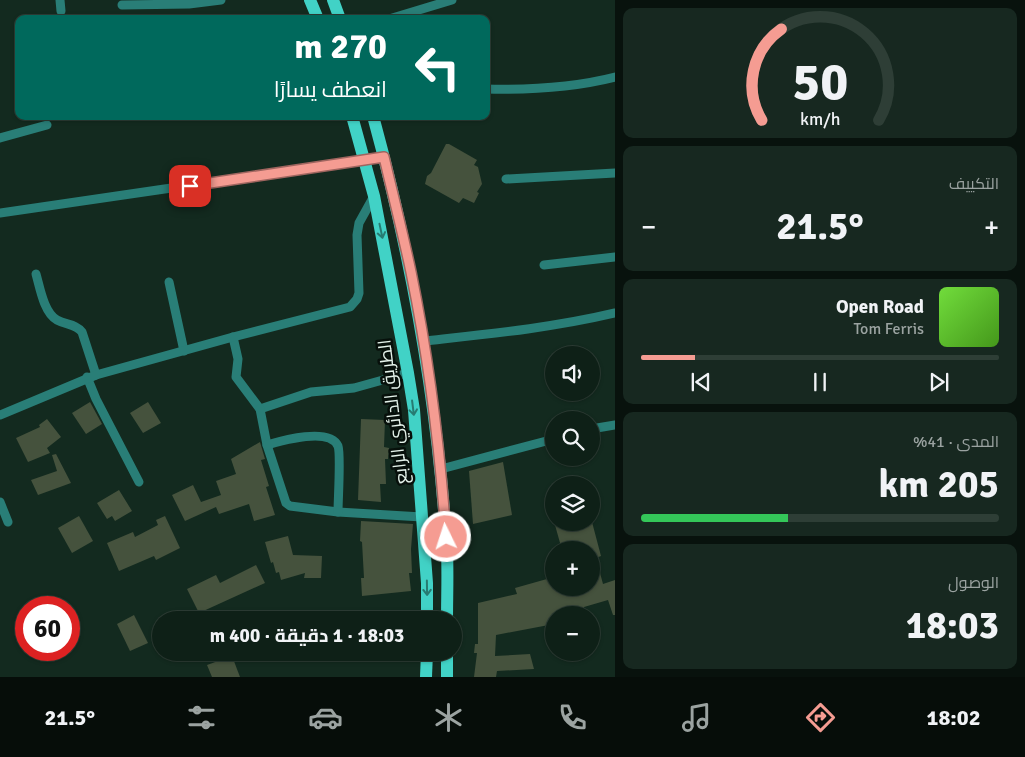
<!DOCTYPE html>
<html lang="ar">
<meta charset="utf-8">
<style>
body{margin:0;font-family:Signika,Cairo,sans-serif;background:#172820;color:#f1f3f6;direction:rtl;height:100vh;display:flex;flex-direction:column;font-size:19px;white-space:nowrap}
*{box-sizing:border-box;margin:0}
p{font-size:16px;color:#9ba3a1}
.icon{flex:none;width:28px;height:28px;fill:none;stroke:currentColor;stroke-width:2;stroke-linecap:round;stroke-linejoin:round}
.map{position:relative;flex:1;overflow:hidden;direction:ltr}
.details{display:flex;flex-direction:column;gap:8px;padding:8px;background:#08120d;width:410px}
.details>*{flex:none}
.guide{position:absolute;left:15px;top:15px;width:475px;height:105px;border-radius:10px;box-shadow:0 1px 4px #0004,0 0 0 1px #2e3e36;direction:rtl;background:#00695c;color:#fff;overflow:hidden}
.fabs{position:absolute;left:545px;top:346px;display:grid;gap:10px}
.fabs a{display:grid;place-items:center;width:55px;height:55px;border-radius:50%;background:#0e2017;box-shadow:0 1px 4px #0004,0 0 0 1px #2e3e36;font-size:25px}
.speed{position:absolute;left:15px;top:596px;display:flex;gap:10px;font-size:25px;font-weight:700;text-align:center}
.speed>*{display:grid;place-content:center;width:65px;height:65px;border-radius:50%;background:#0e2017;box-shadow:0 1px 4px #0004,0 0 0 1px #2e3e36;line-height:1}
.speed .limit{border:8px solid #d22;background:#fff;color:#111}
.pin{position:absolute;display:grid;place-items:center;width:42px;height:42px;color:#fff;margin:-21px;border-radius:10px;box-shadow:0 2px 8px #0006}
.me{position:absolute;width:55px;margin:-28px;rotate:356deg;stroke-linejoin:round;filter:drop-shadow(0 0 4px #0008)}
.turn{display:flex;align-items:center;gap:18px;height:105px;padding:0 20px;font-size:22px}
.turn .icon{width:65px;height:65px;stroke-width:2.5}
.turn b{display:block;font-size:35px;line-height:42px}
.big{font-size:38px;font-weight:700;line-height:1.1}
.details .tile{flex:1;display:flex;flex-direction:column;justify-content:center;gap:8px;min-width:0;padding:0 18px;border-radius:10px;background:#172820}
.details .dial{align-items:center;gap:0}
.dial svg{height:130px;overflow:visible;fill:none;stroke:#2e3e36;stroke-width:7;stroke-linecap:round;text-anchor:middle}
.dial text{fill:#f1f3f6;stroke:none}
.song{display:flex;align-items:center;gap:15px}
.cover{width:60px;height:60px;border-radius:8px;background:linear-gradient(135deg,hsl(100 70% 55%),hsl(100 70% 35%))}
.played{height:5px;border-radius:2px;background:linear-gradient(90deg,#f59c92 15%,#2e3e36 15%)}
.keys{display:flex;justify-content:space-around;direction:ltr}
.heat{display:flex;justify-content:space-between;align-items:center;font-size:28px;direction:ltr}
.charge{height:8px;border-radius:4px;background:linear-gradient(90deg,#34c759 41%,#2e3e36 0)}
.trip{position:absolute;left:152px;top:611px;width:310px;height:50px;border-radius:25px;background:#0e2017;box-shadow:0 1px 4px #0004,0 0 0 1px #2e3e36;font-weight:700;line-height:50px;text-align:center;direction:rtl}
.tab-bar{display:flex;height:80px;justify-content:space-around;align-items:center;background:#060d09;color:#9ba3a1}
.tab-bar .icon{width:35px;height:35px}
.tab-bar .current{color:#f59c92}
.tab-bar b{font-size:22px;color:#f1f3f6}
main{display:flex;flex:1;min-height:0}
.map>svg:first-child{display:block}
.building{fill:#45523d}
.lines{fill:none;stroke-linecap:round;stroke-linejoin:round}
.minor{stroke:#297e77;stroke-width:9}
.primary{stroke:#41d2c6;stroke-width:12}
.oneway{stroke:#277b72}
.route-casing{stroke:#9f655f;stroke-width:12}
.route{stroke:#f59c92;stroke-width:9}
.labels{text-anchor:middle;stroke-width:5;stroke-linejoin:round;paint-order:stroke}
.street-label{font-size:18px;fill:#e4f2ea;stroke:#07100b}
</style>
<main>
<section class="details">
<div class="tile dial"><svg viewBox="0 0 100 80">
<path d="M14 69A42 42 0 1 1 86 69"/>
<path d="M14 69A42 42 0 0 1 26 13" stroke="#f59c92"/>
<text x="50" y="56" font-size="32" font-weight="700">50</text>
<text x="50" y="72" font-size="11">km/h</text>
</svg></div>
<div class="tile"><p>التكييف</p>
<div class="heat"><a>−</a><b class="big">21.5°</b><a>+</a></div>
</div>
<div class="tile">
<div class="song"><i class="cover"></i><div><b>Open Road</b><p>Tom Ferris</p></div></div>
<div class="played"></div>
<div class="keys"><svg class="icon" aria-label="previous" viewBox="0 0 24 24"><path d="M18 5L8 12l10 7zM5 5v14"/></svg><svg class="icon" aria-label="pause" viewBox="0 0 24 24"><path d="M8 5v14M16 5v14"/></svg><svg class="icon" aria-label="next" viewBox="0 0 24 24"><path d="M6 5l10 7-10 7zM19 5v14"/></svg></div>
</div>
<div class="tile"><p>المدى · 41%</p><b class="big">205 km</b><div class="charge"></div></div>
<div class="tile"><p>الوصول</p><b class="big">18:03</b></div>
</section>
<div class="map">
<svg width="615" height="677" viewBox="0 0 615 677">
<rect width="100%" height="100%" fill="#132a1f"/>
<g class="building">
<polygon points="446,144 449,144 477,160 474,165 478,167 482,184 477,192 479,193 474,203 463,198 459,203 425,184 427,176 431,173"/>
<polygon points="90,402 102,424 86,434 72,413"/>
<polygon points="148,402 161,423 143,433 130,413"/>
<polygon points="47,419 61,437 47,448 50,453 28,462 16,438 40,427 39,425"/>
<polygon points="361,419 385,420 384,447 389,448 388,459 385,459 386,484 380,484 381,502 358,500"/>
<polygon points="260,442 265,459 261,460 269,486 266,487 275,515 254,521 249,504 219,514 216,507 185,521 172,495 193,485 201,502 221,495 216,481 236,474 231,459"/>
<polygon points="56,454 71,483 38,495 31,480 57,471 52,455"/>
<polygon points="503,462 512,515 473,524 469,471"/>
<polygon points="119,490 132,511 115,521 112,516 107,519 97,503"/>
<polygon points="79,516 93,541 72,553 58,528"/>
<polygon points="165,516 180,548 156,560 154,556 119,571 107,543 133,532 135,537 158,525 156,520"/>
<polygon points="361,521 413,524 411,549 412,573 409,573 411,591 362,596 361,578 364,578 362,542 360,541"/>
<polygon points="562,522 592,522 601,556 596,558 603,584 615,580 615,615 613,615 608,600 584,607 585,615 554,615 554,624 496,635 495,656 530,654 534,669 497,671 496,677 474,677 477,653 474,653 475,644 478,644 478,603 517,594 515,588 554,577 554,588 591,588 591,550 562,550 555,525"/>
<polygon points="288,536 293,555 322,556 321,578 304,578 305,573 281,580 279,572 276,573 273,562 271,563 265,542"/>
<polygon points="256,565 265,583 199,613 187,589 216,575 220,583"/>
<polygon points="134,615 148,643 130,651 117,624"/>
<polygon points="232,656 240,677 212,677 207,665"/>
</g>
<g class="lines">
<g class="minor">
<polyline points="60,0 61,11"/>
<polyline points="122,5 189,4 221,0"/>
<polyline points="389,19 452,0"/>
<path d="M486,89C530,90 572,88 615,77"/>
<polyline points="0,138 47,125"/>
<polyline points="506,179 615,173"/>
<polyline points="0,213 384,157"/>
<polyline points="544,265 615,257"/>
<path d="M36,274C40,288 44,313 57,320C66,325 76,324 82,332L96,375"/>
<polyline points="169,282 184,351"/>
<polyline points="233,337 238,359 236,377 260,409 311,392 354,388 408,373"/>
<path d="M424,341C488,334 552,328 615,313"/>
<polyline points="87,377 96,399 139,482"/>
<polyline points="260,409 267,445 286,503 290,506 338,512 422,517"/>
<polyline points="0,415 96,375 233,337 350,307 357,299 359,293 357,235 359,223 374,196"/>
<polyline points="591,429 615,425"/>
<path d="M267,445C281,441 329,427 338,446C341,454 338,500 338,512"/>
<polyline points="441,469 554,439"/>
<polyline points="0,502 8,522"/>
</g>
<g class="primary">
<polyline points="310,0 318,19"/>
<polyline points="333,0 340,19"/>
<polyline points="352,116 374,196 408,373 414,410 427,583 427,620"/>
<path d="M373,116C412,259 438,404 447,552C448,574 447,597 447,620"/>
<polyline points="426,677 427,652"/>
<polyline points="447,677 447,652"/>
</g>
</g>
<defs><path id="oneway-shaft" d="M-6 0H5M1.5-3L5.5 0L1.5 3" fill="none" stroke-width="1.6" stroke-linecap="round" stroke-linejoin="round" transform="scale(1.25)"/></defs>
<g class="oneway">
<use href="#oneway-shaft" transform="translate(381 231) rotate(78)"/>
<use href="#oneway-shaft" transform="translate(413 408) rotate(83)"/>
<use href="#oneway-shaft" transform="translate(427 588) rotate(89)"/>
</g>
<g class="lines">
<g class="route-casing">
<path id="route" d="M190,186L384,157C393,195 403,234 411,272C429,360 440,448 446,537"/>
</g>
<use href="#route" class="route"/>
</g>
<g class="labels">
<g class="street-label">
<text transform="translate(393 412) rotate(-97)" y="6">الطريق الدائري الرابع</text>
</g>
</g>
</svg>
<div class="fabs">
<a><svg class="icon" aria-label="sound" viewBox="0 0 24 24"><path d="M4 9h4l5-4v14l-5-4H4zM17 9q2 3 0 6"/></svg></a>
<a><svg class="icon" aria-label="search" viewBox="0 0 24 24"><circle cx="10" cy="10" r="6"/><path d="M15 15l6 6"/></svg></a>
<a><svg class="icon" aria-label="layers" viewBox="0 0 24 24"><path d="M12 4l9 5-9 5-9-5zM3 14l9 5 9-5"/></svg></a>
<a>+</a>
<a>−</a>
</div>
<div class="speed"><div class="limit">60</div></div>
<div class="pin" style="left:190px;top:186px;background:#d93025"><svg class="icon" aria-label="arrive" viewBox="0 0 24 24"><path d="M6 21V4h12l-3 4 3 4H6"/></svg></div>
<svg class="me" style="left:446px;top:537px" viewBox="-20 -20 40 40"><circle r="17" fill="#f59c92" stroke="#fff" stroke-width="3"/><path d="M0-11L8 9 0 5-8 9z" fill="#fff"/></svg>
<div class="trip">18:03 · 1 دقيقة · 400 m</div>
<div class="guide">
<div class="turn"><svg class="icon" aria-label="left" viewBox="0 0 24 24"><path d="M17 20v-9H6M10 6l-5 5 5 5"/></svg><div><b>270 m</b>انعطف يسارًا</div></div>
</div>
</div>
</main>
<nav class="tab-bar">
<b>18:02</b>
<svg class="icon current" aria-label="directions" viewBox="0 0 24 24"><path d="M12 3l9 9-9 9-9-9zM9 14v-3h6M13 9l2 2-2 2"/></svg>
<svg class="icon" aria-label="music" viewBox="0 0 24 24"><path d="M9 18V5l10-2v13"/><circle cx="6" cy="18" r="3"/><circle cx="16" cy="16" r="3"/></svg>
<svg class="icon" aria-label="phone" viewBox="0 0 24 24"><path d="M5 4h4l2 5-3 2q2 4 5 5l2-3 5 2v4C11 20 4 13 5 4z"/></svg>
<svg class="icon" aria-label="climate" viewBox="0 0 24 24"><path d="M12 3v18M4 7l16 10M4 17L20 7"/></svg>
<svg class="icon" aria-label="car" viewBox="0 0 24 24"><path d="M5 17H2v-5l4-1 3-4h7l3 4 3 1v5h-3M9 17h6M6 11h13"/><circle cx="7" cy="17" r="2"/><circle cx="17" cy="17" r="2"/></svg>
<svg class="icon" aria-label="filters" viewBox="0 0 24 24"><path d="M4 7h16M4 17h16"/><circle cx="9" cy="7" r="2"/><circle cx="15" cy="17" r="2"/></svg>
<b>21.5°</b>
</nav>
